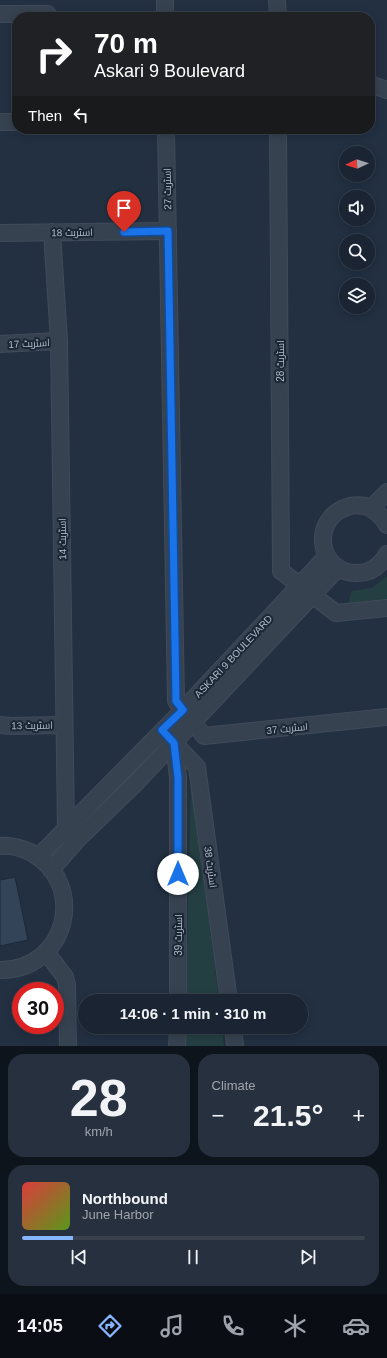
<!DOCTYPE html>
<meta charset="utf-8">
<style>
body{margin:0;font-family:Helvetica,Cairo,sans-serif;background:#27303e;color:#f1f3f6;height:100vh;display:flex;flex-direction:column;font-size:15px;white-space:nowrap}
*{box-sizing:border-box;margin:0}
p{font-size:13px;color:#9fa4ac}
.icon{flex:none;width:22px;height:22px;fill:none;stroke:currentColor;stroke-width:2;stroke-linecap:round;stroke-linejoin:round}
.map{position:relative;height:1046px;overflow:hidden}
.drawer{display:flex;flex-direction:column;gap:8px;padding:8px;background:#0e141c;flex:1}
.drawer>*{flex:none}
.banner{position:absolute;left:12px;top:12px;width:363px;height:122px;border-radius:16px;box-shadow:0 2px 10px #0003,0 0 0 1px #38414d;background:#202124;color:#fff;overflow:hidden}
.needle{width:26px;rotate:266deg}
.tools{position:absolute;left:339px;top:146px;display:grid;gap:8px}
.tools a{display:grid;place-items:center;width:36px;height:36px;border-radius:50%;background:#1a2432;box-shadow:0 2px 10px #0003,0 0 0 1px #38414d;font-size:20px}
.speed{position:absolute;left:12px;top:982px;display:flex;gap:8px;font-size:20px;font-weight:700;text-align:center}
.speed>*{display:grid;place-content:center;width:52px;height:52px;border-radius:50%;background:#1a2432;box-shadow:0 2px 10px #0003,0 0 0 1px #38414d;line-height:1}
.speed .limit{border:6px solid #d22;background:#fff;color:#111}
.pin{position:absolute;display:grid;place-items:center;width:34px;height:34px;color:#fff;margin:-41px -17px;border-radius:50% 50% 50% 0;rotate:-45deg;box-shadow:0 0 4px #0007}
.pin .icon{rotate:45deg}
.me{position:absolute;width:44px;margin:-22px;rotate:0deg;stroke-linejoin:round;filter:drop-shadow(0 0 3px #0008)}
.turn{display:flex;align-items:center;gap:14px;height:84px;padding:0 16px;font-size:18px}
.turn .icon{width:52px;height:52px;stroke-width:2.5}
.turn b{display:block;font-size:28px;line-height:34px}
.then{display:flex;align-items:center;height:38px;padding:0 16px;background:#0003;gap:8px;font-size:15px}
.big{font-size:30px;font-weight:600;line-height:1.1}
.drawer .tile{flex:1;display:flex;flex-direction:column;justify-content:center;gap:6px;min-width:0;padding:0 14px;border-radius:16px;background:#27303e}
.drawer .dial{align-items:center;gap:0}
.dial b{font-size:52px;line-height:1}
.song{display:flex;align-items:center;gap:12px}
.cover{width:48px;height:48px;border-radius:6px;background:linear-gradient(135deg,hsl(0 70% 55%),hsl(90 70% 35%))}
.played{height:4px;border-radius:2px;background:linear-gradient(90deg,#85b6ff 15%,#38414d 15%)}
.keys{display:flex;justify-content:space-around;direction:ltr}
.heat{display:flex;justify-content:space-between;align-items:center;font-size:22px;direction:ltr}
.drawer .tiles{flex:1;display:grid;gap:8px;grid-template-columns:1fr 1fr}
.tile:last-child{grid-column:span 2}
.trip{position:absolute;left:78px;top:994px;width:230px;height:40px;border-radius:20px;background:#1a2432;box-shadow:0 2px 10px #0003,0 0 0 1px #38414d;font-weight:600;line-height:40px;text-align:center}
.tabs{display:flex;height:64px;justify-content:space-around;align-items:center;background:#0a0e14;color:#9fa4ac}
.tabs .icon{width:28px;height:28px}
.tabs .on{color:#85b6ff}
.tabs b{font-size:18px;color:#f1f3f6}
.map>svg:first-child{display:block}
.green{fill:#243f42}
.building{fill:#344458;stroke:#1e2938}
.lines{fill:none;stroke-linecap:round;stroke-linejoin:round}
.minor-casing{stroke:#404b5a;stroke-width:18}
.minor{stroke:#374251;stroke-width:16}
.route-casing{stroke:#114b97;stroke-width:10}
.route{stroke:#1a73e8;stroke-width:7}
.labels{text-anchor:middle;stroke-width:4;stroke-linejoin:round;paint-order:stroke}
.street-label{font-size:10px;fill:#b3bdcc;stroke:#1c2736}
</style>
<div class="map">
<svg width="387" height="1046" viewBox="0 0 387 1046">
<rect width="100%" height="100%" fill="#223042"/>
<g class="green">
<polygon points="387,576 387,599 348,603 352,591 372,588"/>
<polygon points="191,777 219,1001 186,1001"/>
<polygon points="186,1027 222,1027 224,1046 185,1046"/>
</g>
<polygon class="building" points="15,877 28,940 0,946 0,880"/>
<g class="lines">
<g class="minor-casing">
<g id="minor">
<polyline points="165,0 165,17"/>
<polyline points="277,0 278,17"/>
<polyline points="0,14 48,14"/>
<polyline points="370,84 387,90"/>
<polyline points="0,122 17,122"/>
<polyline points="166,129 176,701 204,736 387,717"/>
<polyline points="278,129 281,571 336,613 387,608"/>
<polyline points="52,232 59,341 66,829 77,840"/>
<polyline points="0,233 168,231"/>
<polyline points="0,344 59,341"/>
<polyline points="371,508 387,492"/>
<path d="M387,525C382,515 375,510 365,506C359,505 352,505 347,507C311,519 317,571 355,573C370,574 380,566 387,554"/>
<polyline points="0,725 11,726 64,725"/>
<polyline points="169,737 174,743 178,778 178,1001"/>
<polyline points="174,743 197,767 229,1001"/>
<path d="M0,846C10,845 21,848 30,852C89,883 67,971 0,970"/>
<polyline points="38,857 183,710 327,556"/>
<polyline points="51,870 77,840 135,784 338,568"/>
<polyline points="46,952 65,977 67,985 68,1046"/>
<polyline points="233,1027 235,1046"/>
<polyline points="177,1046 178,1027"/>
</g>
</g>
<use href="#minor" class="minor"/>
</g>
<g class="lines">
<g class="route-casing">
<polyline id="route" points="124,232 168,231 176,701 183,710 162,730 174,743 178,778 178,874"/>
</g>
<use href="#route" class="route"/>
</g>
<g class="labels">
<g class="street-label">
<text transform="translate(167 189) rotate(-91)" y="4">اسٹریٹ 27</text>
<text transform="translate(72 232) rotate(-1)" y="4">اسٹریٹ 18</text>
<text transform="translate(29 343) rotate(-3)" y="4">اسٹریٹ 17</text>
<text transform="translate(280 361) rotate(-90)" y="4">اسٹریٹ 28</text>
<text transform="translate(62 539) rotate(-91)" y="4">اسٹریٹ 14</text>
<text transform="translate(233 656) rotate(-47)" y="4">ASKARI 9 BOULEVARD</text>
<text transform="translate(32 725) rotate(-1)" y="4">اسٹریٹ 13</text>
<text transform="translate(287 728) rotate(-6)" y="4">اسٹریٹ 37</text>
<text transform="translate(211 867) rotate(82)" y="4">اسٹریٹ 38</text>
<text transform="translate(178 935) rotate(-90)" y="4">اسٹریٹ 39</text>
</g>
</g>
</svg>
<div class="tools">
<a><svg class="needle" viewBox="-14 -14 28 28"><path d="M0-13l5 13h-10z" fill="#e53935"/><path d="M0 13l5-13h-10z" fill="#9fa4ac"/></svg></a>
<a><svg class="icon" aria-label="sound" viewBox="0 0 24 24"><path d="M4 9h4l5-4v14l-5-4H4zM17 9q2 3 0 6"/></svg></a>
<a><svg class="icon" aria-label="search" viewBox="0 0 24 24"><circle cx="10" cy="10" r="6"/><path d="M15 15l6 6"/></svg></a>
<a><svg class="icon" aria-label="layers" viewBox="0 0 24 24"><path d="M12 4l9 5-9 5-9-5zM3 14l9 5 9-5"/></svg></a>
</div>
<div class="speed"><div class="limit">30</div></div>
<div class="pin" style="left:124px;top:232px;background:#d93025"><svg class="icon" aria-label="arrive" viewBox="0 0 24 24"><path d="M6 21V4h12l-3 4 3 4H6"/></svg></div>
<svg class="me" style="left:178px;top:874px" viewBox="-20 -20 40 40"><circle r="19" fill="#fff"/><path d="M0-13L10 11 0 6-10 11z" fill="#1a73e8"/></svg>
<div class="trip">14:06 · 1 min · 310 m</div>
<div class="banner">
<div class="turn"><svg class="icon" aria-label="right" viewBox="0 0 24 24"><path d="M7 20v-9h11M14 6l5 5-5 5"/></svg><div><b>70 m</b>Askari 9 Boulevard</div></div>
<div class="then">Then<svg class="icon" aria-label="left" viewBox="0 0 24 24"><path d="M17 20v-9H6M10 6l-5 5 5 5"/></svg></div>
</div>
</div>
<section class="drawer">
<div class="tiles">
<div class="tile dial"><b>28</b><p>km/h</p></div>
<div class="tile"><p>Climate</p>
<div class="heat"><a>−</a><b class="big">21.5°</b><a>+</a></div>
</div>
<div class="tile">
<div class="song"><i class="cover"></i><div><b>Northbound</b><p>June Harbor</p></div></div>
<div class="played"></div>
<div class="keys"><svg class="icon" aria-label="previous" viewBox="0 0 24 24"><path d="M18 5L8 12l10 7zM5 5v14"/></svg><svg class="icon" aria-label="pause" viewBox="0 0 24 24"><path d="M8 5v14M16 5v14"/></svg><svg class="icon" aria-label="next" viewBox="0 0 24 24"><path d="M6 5l10 7-10 7zM19 5v14"/></svg></div>
</div>
</div>
</section>
<nav class="tabs">
<b>14:05</b>
<svg class="icon on" aria-label="directions" viewBox="0 0 24 24"><path d="M12 3l9 9-9 9-9-9zM9 14v-3h6M13 9l2 2-2 2"/></svg>
<svg class="icon" aria-label="music" viewBox="0 0 24 24"><path d="M9 18V5l10-2v13"/><circle cx="6" cy="18" r="3"/><circle cx="16" cy="16" r="3"/></svg>
<svg class="icon" aria-label="phone" viewBox="0 0 24 24"><path d="M5 4h4l2 5-3 2q2 4 5 5l2-3 5 2v4C11 20 4 13 5 4z"/></svg>
<svg class="icon" aria-label="climate" viewBox="0 0 24 24"><path d="M12 3v18M4 7l16 10M4 17L20 7"/></svg>
<svg class="icon" aria-label="car" viewBox="0 0 24 24"><path d="M5 17H2v-5l4-1 3-4h7l3 4 3 1v5h-3M9 17h6M6 11h13"/><circle cx="7" cy="17" r="2"/><circle cx="17" cy="17" r="2"/></svg>
</nav>
